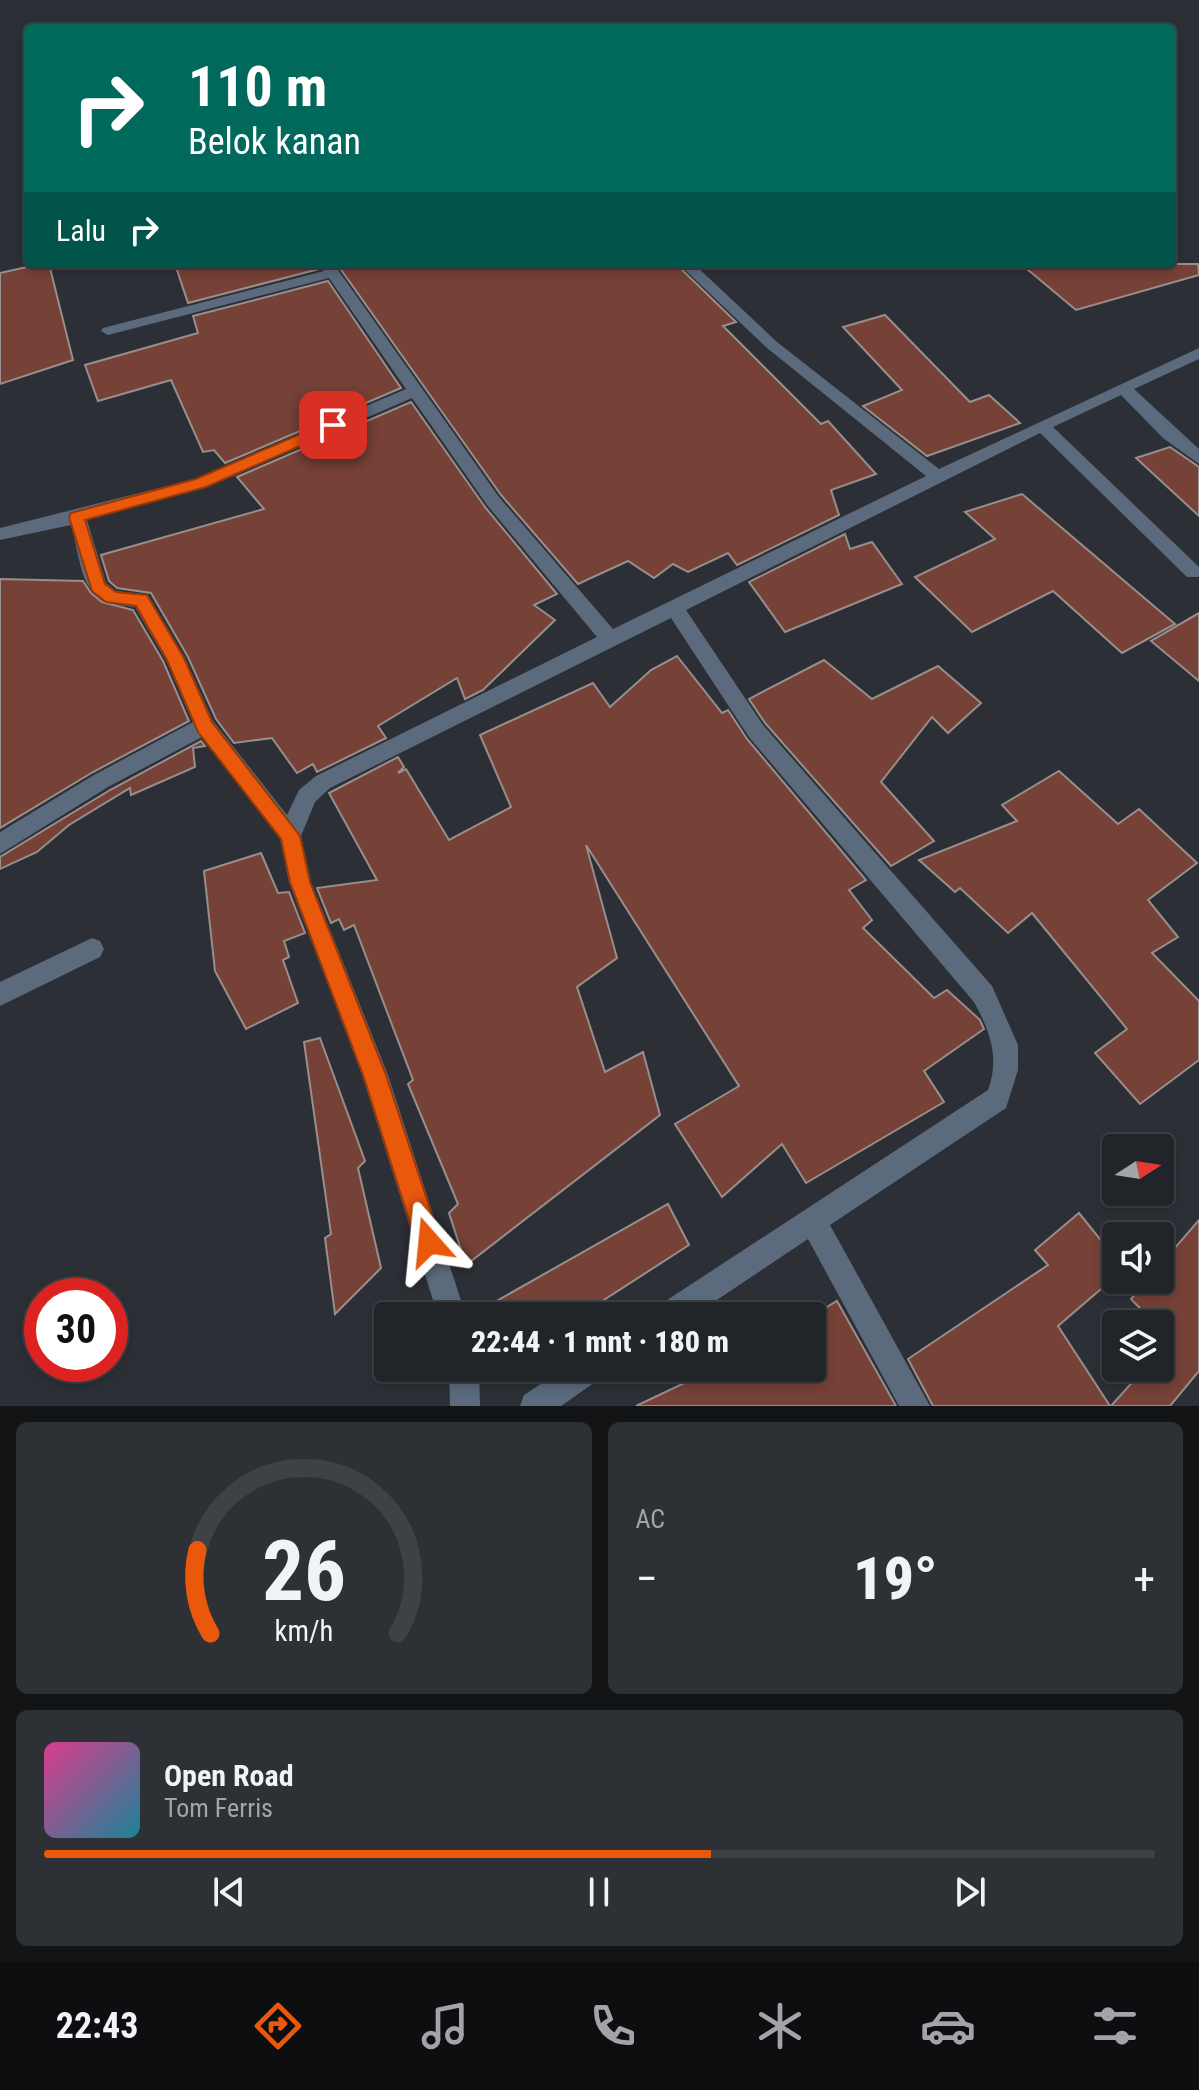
<!DOCTYPE html>
<html lang="id">
<meta charset="utf-8">
<style>
body{margin:0;font-family:"Roboto Condensed",sans-serif;background:#2d3034;color:#f1f3f6;height:100vh;display:flex;flex-direction:column;font-size:30px;white-space:nowrap}
*{box-sizing:border-box;margin:0}
p{font-size:26px;color:#a2a4a8}
.icon{flex:none;width:44px;height:44px;fill:none;stroke:currentColor;stroke-width:2;stroke-linecap:round;stroke-linejoin:round}
.map{position:relative;height:1406px;overflow:hidden}
.details{display:flex;flex-direction:column;gap:16px;padding:16px;background:#121416;flex:1}
.details>*{flex:none}
.hud{position:absolute;left:24px;top:24px;width:1152px;height:244px;border-radius:8px;box-shadow:0 4px 12px #0003,0 0 0 2px #3e4145;background:#00695c;color:#fff;overflow:hidden}
.needle{width:52px;rotate:78deg}
.fabs{position:absolute;left:1102px;top:1134px;display:grid;gap:16px}
.fabs a{display:grid;place-items:center;width:72px;height:72px;border-radius:8px;background:#212428;box-shadow:0 4px 12px #0003,0 0 0 2px #3e4145;font-size:40px}
.speed{position:absolute;left:24px;top:1278px;display:flex;gap:16px;font-size:40px;font-weight:700;text-align:center}
.speed>*{display:grid;place-content:center;width:104px;height:104px;border-radius:50%;background:#212428;box-shadow:0 4px 12px #0003,0 0 0 2px #3e4145;line-height:1}
.speed .limit{border:12px solid #d22;background:#fff;color:#111}
.pin{position:absolute;display:grid;place-items:center;width:68px;height:68px;color:#fff;margin:-34px;border-radius:16px;box-shadow:0 4px 12px #0006}
.me{position:absolute;width:88px;margin:-44px;rotate:342deg;stroke-linejoin:round;filter:drop-shadow(0 0 6px #0008)}
.turn{display:flex;align-items:center;gap:28px;height:168px;padding:0 32px;font-size:36px}
.turn .icon{width:104px;height:104px;stroke-width:2.5}
.turn b{display:block;font-size:56px;line-height:68px}
.then{display:flex;align-items:center;height:76px;padding:0 32px;background:#0003;gap:16px;font-size:30px}
.big{font-size:60px;font-weight:800;line-height:1.1}
.details .widget{flex:1;display:flex;flex-direction:column;justify-content:center;gap:12px;min-width:0;padding:0 28px;border-radius:12px;background:#2d3034}
.details .dial{align-items:center;gap:0}
.dial svg{height:208px;overflow:visible;fill:none;stroke:#3e4145;stroke-width:7;stroke-linecap:round;text-anchor:middle}
.dial text{fill:#f1f3f6;stroke:none}
.song{display:flex;align-items:center;gap:24px}
.cover{width:96px;height:96px;border-radius:12px;background:linear-gradient(135deg,hsl(330 70% 55%),hsl(190 70% 35%))}
.played{height:8px;border-radius:4px;background:linear-gradient(90deg,#ea580c 60%,#3e4145 60%)}
.keys{display:flex;justify-content:space-around;direction:ltr}
.heat{display:flex;justify-content:space-between;align-items:center;font-size:44px;direction:ltr}
.details .tiles{flex:1;display:grid;gap:16px;grid-template-columns:1fr 1fr}
.widget:last-child{grid-column:span 2}
.trip{position:absolute;left:374px;top:1302px;width:452px;height:80px;border-radius:8px;background:#212428;box-shadow:0 4px 12px #0003,0 0 0 2px #3e4145;font-weight:800;line-height:80px;text-align:center}
.menu{display:flex;height:128px;justify-content:space-around;align-items:center;background:#0d0e10;color:#a2a4a8}
.menu .icon{width:56px;height:56px}
.menu .on{color:#ea580c}
.menu b{font-size:36px;color:#f1f3f6}
.map>svg:first-child{display:block}
.building{fill:#764137;stroke:#988e8c;stroke-width:2}
.lines{fill:none;stroke-linecap:round;stroke-linejoin:round}
.minor{fill:#5c6a7d;fill-rule:evenodd}
.route{fill:#ea580c;stroke:#983908;stroke-width:2}
</style>
<div class="map">
<svg width="1199" height="1406" viewBox="0 0 1199 1406">
<rect width="100%" height="100%" fill="#2c3036"/>
<g class="building">
<polygon points="40,264 49,264 73,360 0,384 0,273"/>
<polygon points="175,264 316,264 319,269 188,303"/>
<polygon points="337,264 676,264 736,322 723,326 821,424 828,421 876,474 831,490 839,515 737,565 728,553 688,572 673,564 654,578 628,561 578,584 501,495"/>
<polygon points="1021,264 1198,264 1199,275 1076,310"/>
<polygon points="328,281 401,388 225,463 214,450 203,452 171,380 98,401 85,365 198,333 193,316"/>
<polygon points="885,315 970,402 989,395 1020,423 927,456 863,406 902,390 843,327"/>
<polygon points="411,402 485,507 557,594 534,605 555,620 483,690 465,699 457,678 378,726 386,738 317,772 313,764 297,773 272,738 234,743 216,719 188,657 151,593 117,588 109,581 101,555 264,509 237,477"/>
<polygon points="1170,447 1199,467 1199,516 1136,458"/>
<polygon points="1022,494 1175,624 1122,653 1053,591 972,632 915,577 995,539 965,512"/>
<polygon points="845,534 850,549 872,542 902,584 785,632 749,582"/>
<polygon points="0,579 83,581 91,593 102,602 133,610 163,661 189,721 93,772 0,828"/>
<polygon points="1199,613 1199,681 1151,641"/>
<polygon points="677,656 722,713 728,710 747,739 866,880 849,890 872,920 863,928 934,998 947,990 980,1020 984,1029 924,1071 944,1102 806,1183 782,1144 722,1197 675,1124 739,1086 586,845 617,958 577,987 605,1072 643,1052 660,1115 466,1265 449,1213 458,1204 408,1084 413,1080 354,925 344,930 339,919 331,923 317,888 377,880 329,793 398,757 404,767 398,773 406,769 449,840 511,807 480,735 593,683 610,707 651,670"/>
<polygon points="824,660 872,699 938,666 981,703 948,733 932,717 881,782 934,841 891,866 765,723 749,699"/>
<polygon points="201,741 205,746 193,748 195,767 131,795 130,788 69,825 37,852 0,869 0,857 110,790"/>
<polygon points="1059,771 1118,824 1139,809 1197,863 1148,900 1178,937 1152,953 1199,1001 1199,1060 1140,1104 1095,1053 1127,1029 1032,913 1008,933 960,888 955,892 919,860 1017,821 1002,805"/>
<polygon points="261,853 278,893 289,892 305,933 284,941 289,957 283,960 298,1003 246,1029 215,971 204,871"/>
<polygon points="320,1038 365,1161 358,1168 381,1268 335,1314 325,1238 331,1234 304,1042"/>
<polygon points="668,1204 689,1245 579,1316 470,1316"/>
<polygon points="1079,1213 1116,1259 1116,1276 1058,1326 1110,1406 933,1406 908,1359 1048,1265 1035,1250"/>
<polygon points="1199,1220 1199,1371 1170,1406 1111,1406 1145,1368 1160,1368 1160,1351 1170,1340 1160,1330 1160,1324 1155,1324 1131,1299 1147,1280 1160,1280 1160,1265"/>
<polygon points="837,1301 896,1406 636,1406 716,1368 812,1368 812,1316"/>
</g>
<g class="lines">
<g class="minor">
<path d="M319,264H333L338,270L499,497L613,629L926,476L767,348L679,264H694L777,342L939,469L1199,348V359L1134,389L1199,449V464L1163,438L1121,395L1053,427L1199,567V577H1187L1040,433L686,610L763,725L992,986L1018,1045V1070L1006,1108L830,1225L930,1406H899L808,1239L693,1316H654L658,1306L988,1090C1000,1058 990,1031 974,1002L749,737L671,618L330,788L315,802L301,836L311,882L388,1075L466,1316H438L362,1075L289,882L280,839L202,737L108,787L0,854V832L94,775L193,722L166,660L135,607C78,603 84,572 71,525L0,540V528L195,479L406,389L329,278L108,335L101,331L103,328L324,271ZM412,398L487,505L597,637L316,776L299,790L287,815L213,721L185,658L148,595L116,591L106,583L87,520L207,487Z"/>
<polygon points="92,938 100,941 104,949 100,957 0,1006 0,982"/>
<polygon points="449,1368 479,1368 480,1406 450,1406"/>
<polygon points="565,1368 606,1368 601,1378 561,1406 520,1406 524,1395"/>
</g>
</g>
<polygon class="route" points="333,420 341,425 339,429 206,487 85,520 105,584 116,592 147,595 184,658 212,722 300,836 310,882 386,1075 441,1242 438,1251 429,1255 420,1251 416,1242 363,1075 290,882 281,839 198,732 167,660 136,606 106,602 92,591 69,517 71,513 196,479"/>
</svg>
<div class="fabs">
<a><svg class="needle" viewBox="-14 -14 28 28"><path d="M0-13l5 13h-10z" fill="#e53935"/><path d="M0 13l5-13h-10z" fill="#a2a4a8"/></svg></a>
<a><svg class="icon" aria-label="sound" viewBox="0 0 24 24"><path d="M4 9h4l5-4v14l-5-4H4zM17 9q2 3 0 6"/></svg></a>
<a><svg class="icon" aria-label="layers" viewBox="0 0 24 24"><path d="M12 4l9 5-9 5-9-5zM3 14l9 5 9-5"/></svg></a>
</div>
<div class="speed"><div class="limit">30</div></div>
<div class="pin" style="left:333px;top:425px;background:#d93025"><svg class="icon" aria-label="arrive" viewBox="0 0 24 24"><path d="M6 21V4h12l-3 4 3 4H6"/></svg></div>
<svg class="me" style="left:429px;top:1242px" viewBox="-20 -20 40 40"><path d="M0-17L14 15 0 8-14 15z" fill="#ea580c" stroke="#fff" stroke-width="4"/></svg>
<div class="trip">22:44 · 1 mnt · 180 m</div>
<div class="hud">
<div class="turn"><svg class="icon" aria-label="right" viewBox="0 0 24 24"><path d="M7 20v-9h11M14 6l5 5-5 5"/></svg><div><b>110 m</b>Belok kanan</div></div>
<div class="then">Lalu<svg class="icon" aria-label="right" viewBox="0 0 24 24"><path d="M7 20v-9h11M14 6l5 5-5 5"/></svg></div>
</div>
</div>
<section class="details">
<div class="tiles">
<div class="widget dial"><svg viewBox="0 0 100 80">
<path d="M14 69A42 42 0 1 1 86 69"/>
<path d="M14 69A42 42 0 0 1 9 37" stroke="#ea580c"/>
<text x="50" y="56" font-size="32" font-weight="700">26</text>
<text x="50" y="72" font-size="11">km/h</text>
</svg></div>
<div class="widget"><p>AC</p>
<div class="heat"><a>−</a><b class="big">19°</b><a>+</a></div>
</div>
<div class="widget">
<div class="song"><i class="cover"></i><div><b>Open Road</b><p>Tom Ferris</p></div></div>
<div class="played"></div>
<div class="keys"><svg class="icon" aria-label="previous" viewBox="0 0 24 24"><path d="M18 5L8 12l10 7zM5 5v14"/></svg><svg class="icon" aria-label="pause" viewBox="0 0 24 24"><path d="M8 5v14M16 5v14"/></svg><svg class="icon" aria-label="next" viewBox="0 0 24 24"><path d="M6 5l10 7-10 7zM19 5v14"/></svg></div>
</div>
</div>
</section>
<nav class="menu">
<b>22:43</b>
<svg class="icon on" aria-label="directions" viewBox="0 0 24 24"><path d="M12 3l9 9-9 9-9-9zM9 14v-3h6M13 9l2 2-2 2"/></svg>
<svg class="icon" aria-label="music" viewBox="0 0 24 24"><path d="M9 18V5l10-2v13"/><circle cx="6" cy="18" r="3"/><circle cx="16" cy="16" r="3"/></svg>
<svg class="icon" aria-label="phone" viewBox="0 0 24 24"><path d="M5 4h4l2 5-3 2q2 4 5 5l2-3 5 2v4C11 20 4 13 5 4z"/></svg>
<svg class="icon" aria-label="climate" viewBox="0 0 24 24"><path d="M12 3v18M4 7l16 10M4 17L20 7"/></svg>
<svg class="icon" aria-label="car" viewBox="0 0 24 24"><path d="M5 17H2v-5l4-1 3-4h7l3 4 3 1v5h-3M9 17h6M6 11h13"/><circle cx="7" cy="17" r="2"/><circle cx="17" cy="17" r="2"/></svg>
<svg class="icon" aria-label="filters" viewBox="0 0 24 24"><path d="M4 7h16M4 17h16"/><circle cx="9" cy="7" r="2"/><circle cx="15" cy="17" r="2"/></svg>
</nav>
